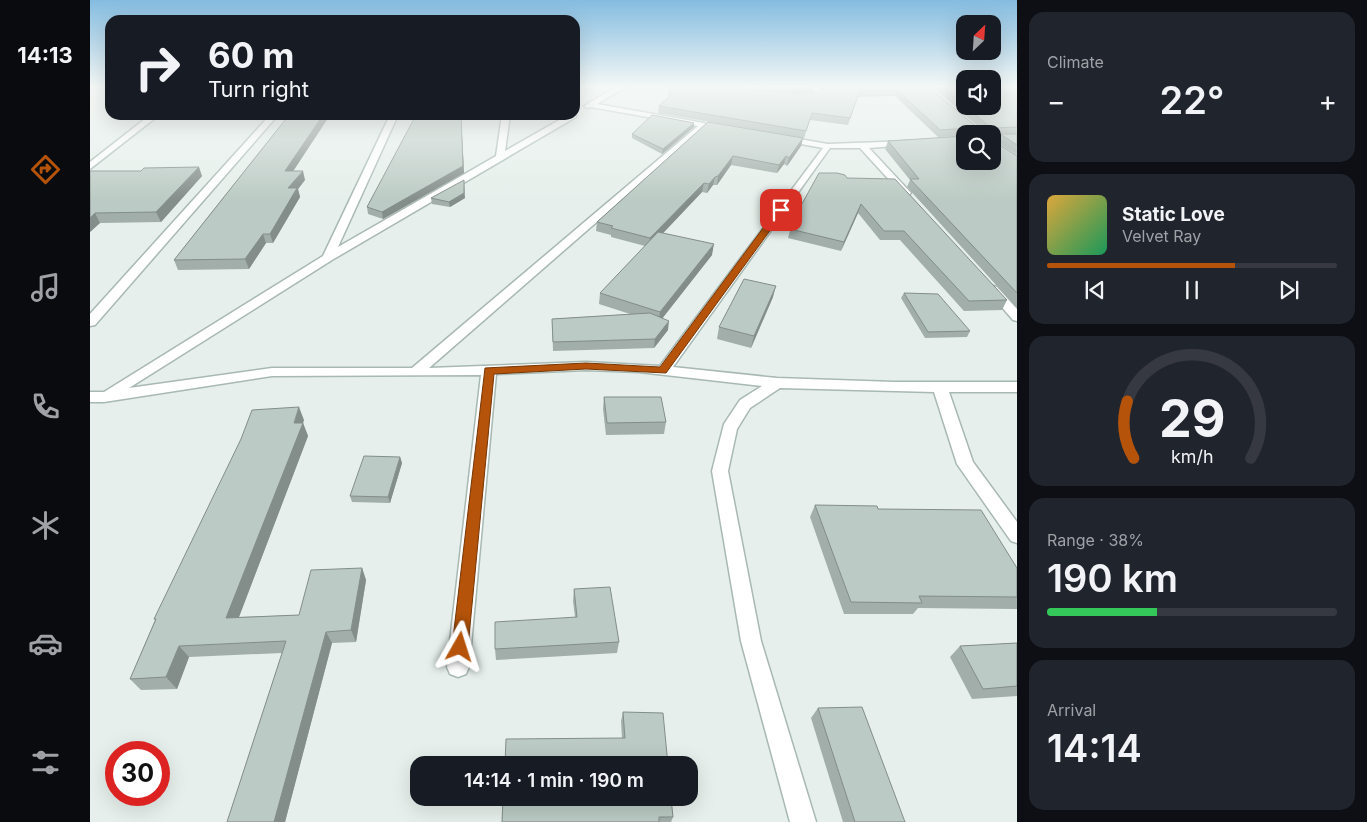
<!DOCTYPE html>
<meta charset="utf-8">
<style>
body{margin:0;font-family:Inter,sans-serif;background:#20242c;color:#f1f3f6;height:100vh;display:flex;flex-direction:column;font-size:19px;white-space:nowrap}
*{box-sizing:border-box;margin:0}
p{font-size:16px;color:#9ea1a6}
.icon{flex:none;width:28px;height:28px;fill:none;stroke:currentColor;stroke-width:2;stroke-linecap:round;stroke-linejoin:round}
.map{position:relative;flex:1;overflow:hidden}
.details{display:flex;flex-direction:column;gap:12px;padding:12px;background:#0d0f14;width:350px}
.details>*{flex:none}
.hud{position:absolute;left:15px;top:15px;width:475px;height:105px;border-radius:15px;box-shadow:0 5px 20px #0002;background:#171b24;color:#f1f3f6;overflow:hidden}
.needle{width:32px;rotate:25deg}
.fabs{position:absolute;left:866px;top:15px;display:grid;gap:10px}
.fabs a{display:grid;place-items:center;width:45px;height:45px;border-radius:10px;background:#171b24;box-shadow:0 5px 20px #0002;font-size:25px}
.speed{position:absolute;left:15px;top:741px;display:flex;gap:10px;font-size:25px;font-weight:700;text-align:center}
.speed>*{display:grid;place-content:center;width:65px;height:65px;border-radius:50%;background:#171b24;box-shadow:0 5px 20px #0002;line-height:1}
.speed .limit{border:8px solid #d22;background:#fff;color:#111}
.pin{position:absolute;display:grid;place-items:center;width:42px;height:42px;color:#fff;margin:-21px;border-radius:10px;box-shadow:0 2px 8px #0006}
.me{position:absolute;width:55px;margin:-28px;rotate:6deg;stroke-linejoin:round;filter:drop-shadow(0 0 4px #0008)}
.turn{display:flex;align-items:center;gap:18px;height:105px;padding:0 20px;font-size:22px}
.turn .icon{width:65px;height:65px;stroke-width:2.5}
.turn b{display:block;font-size:35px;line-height:42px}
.big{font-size:38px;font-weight:600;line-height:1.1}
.details .widget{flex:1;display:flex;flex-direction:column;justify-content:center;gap:8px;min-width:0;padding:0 18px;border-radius:15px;background:#20242c}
.details .dial{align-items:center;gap:0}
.dial svg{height:130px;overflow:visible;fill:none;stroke:#363941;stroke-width:7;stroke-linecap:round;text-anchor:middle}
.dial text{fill:#f1f3f6;stroke:none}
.song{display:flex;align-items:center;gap:15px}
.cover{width:60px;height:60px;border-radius:8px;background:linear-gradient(135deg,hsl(40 70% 55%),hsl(150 70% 35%))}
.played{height:5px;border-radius:2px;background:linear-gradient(90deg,#b45309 65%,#363941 65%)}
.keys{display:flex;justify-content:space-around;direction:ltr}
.heat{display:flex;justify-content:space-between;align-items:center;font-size:28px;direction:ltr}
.charge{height:8px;border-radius:4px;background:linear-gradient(90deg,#34c759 38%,#363941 0)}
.trip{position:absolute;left:320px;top:756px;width:288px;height:50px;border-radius:15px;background:#171b24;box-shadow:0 5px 20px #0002;font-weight:600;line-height:50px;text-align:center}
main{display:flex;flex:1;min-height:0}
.dock{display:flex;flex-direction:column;width:90px;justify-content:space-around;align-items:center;background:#090b0e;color:#9ea1a6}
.dock .icon{width:35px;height:35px}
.dock .active{color:#b45309}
.dock b{font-size:22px;color:#f1f3f6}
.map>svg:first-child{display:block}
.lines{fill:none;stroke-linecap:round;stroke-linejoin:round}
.street-casing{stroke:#a8b8b2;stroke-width:3}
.street{fill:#fff;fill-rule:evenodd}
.wall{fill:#a1aea9}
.shaded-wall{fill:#838d89}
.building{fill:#bbcac4;stroke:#838d89}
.route{fill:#b45309;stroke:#753606}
</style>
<main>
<nav class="dock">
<b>14:13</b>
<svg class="icon active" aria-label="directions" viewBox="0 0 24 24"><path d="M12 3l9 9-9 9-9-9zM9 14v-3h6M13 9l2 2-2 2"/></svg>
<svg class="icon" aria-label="music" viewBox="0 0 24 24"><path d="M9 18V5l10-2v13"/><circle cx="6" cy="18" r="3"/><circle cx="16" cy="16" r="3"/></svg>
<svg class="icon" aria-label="phone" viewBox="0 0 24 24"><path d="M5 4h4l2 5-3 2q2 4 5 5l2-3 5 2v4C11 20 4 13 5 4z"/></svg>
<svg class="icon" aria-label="climate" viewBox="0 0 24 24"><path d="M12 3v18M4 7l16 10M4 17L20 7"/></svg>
<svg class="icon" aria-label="car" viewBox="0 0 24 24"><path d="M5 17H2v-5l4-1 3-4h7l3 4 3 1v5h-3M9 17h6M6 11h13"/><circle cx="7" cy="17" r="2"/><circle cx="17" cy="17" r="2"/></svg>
<svg class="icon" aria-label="filters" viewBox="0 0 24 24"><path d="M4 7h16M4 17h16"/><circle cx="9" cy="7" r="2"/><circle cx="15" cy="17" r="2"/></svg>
</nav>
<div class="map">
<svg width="927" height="822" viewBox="0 0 927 822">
<rect width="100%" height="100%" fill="#e6efeb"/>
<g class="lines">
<g class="street-casing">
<g id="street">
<polygon points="528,86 537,86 507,104 614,123 618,125 339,368 496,362 570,366 733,148 689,140 689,136 692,136 738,144 819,141 819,145 816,145 779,148 821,193 819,195 813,195 770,148 740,148 583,367 687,378 804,382 927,382 927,392 859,392 883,462 927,522 927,543 921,541 867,464 844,392 690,388 660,408 647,429 638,471 671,641 726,822 700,822 651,641 622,471 634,424 650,400 672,386 549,372 496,370 406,374 379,667 376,674 368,677 360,674 357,667 391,375 182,376 14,402 0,402 0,392 14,392 233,256 300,115 308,115 248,247 406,156 412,115 420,115 415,151 478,115 486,113 486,117 242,260 39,388 182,368 322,368 608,126 501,107 498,108 494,106"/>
<path d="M721,86H728L732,94C726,99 717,101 708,100V96L725,93Z"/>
<polygon points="60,115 69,115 0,169 0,162"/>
<polygon points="180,115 188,115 5,325 0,326 0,314"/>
<polygon points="927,135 927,139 902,140 902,136"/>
<polygon points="903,286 907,287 927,309 927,321 923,320 897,290"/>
</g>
</g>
<use href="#street" class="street"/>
</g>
<g class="wall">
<polygon points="576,86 644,86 664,90 692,92 650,86 723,86 722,92 705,93 713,94 726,92 732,90 729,86 837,86 888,128 890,128 841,86 927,86 927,134 904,135 904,141 927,156 927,308 817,187 820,180 795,149 798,141 902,134 875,134 875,136 848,137 805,96 768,97 758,125 720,120 714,138 568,113 569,106 579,97"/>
<polygon points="199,115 240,115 203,171 215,180 208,189 210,197 183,243 176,243 159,269 88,270 84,260"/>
<polygon points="371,115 374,173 293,219 278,214 277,207"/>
<polygon points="618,122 713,138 711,146 697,166 694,164 687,173 641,165 627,185 623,185 617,193 612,192 573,233 622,255 572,318 578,330 564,348 463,351 462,319 540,314 509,304 510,293 555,246 521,237 521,235 506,231 507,222"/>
<polygon points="604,127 572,154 542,138 542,134"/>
<polygon points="910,134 927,134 927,155 907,142"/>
<polygon points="0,171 112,176 71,222 10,223 0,232"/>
<polygon points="757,178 917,300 912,310 874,311 810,240 790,240 768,213 751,251 698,238 703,220"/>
<polygon points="341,198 375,198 360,207 342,204"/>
<polygon points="814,293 880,331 877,337 835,338 811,298"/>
<polygon points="683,297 661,348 627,339 629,327"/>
<polygon points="514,397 576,422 574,434 516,435 513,409"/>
<polygon points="214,420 213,423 218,436 149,617 209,615 272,568 276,580 266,642 242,643 195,822 137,822 192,653 99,657 87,689 51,690 40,679 65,620 64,619"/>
<polygon points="310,457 312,463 300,503 262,502 260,496"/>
<polygon points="725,505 788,509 927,568 927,609 828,608 823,614 754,614 720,517"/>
<polygon points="484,589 529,642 527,653 406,660 405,649 485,617 483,601"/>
<polygon points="927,643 927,696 882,699 860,657 870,646"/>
<polygon points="728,708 815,822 753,822 721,718"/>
<polygon points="533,712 578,765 532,738 531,721"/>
<polygon points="413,798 583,817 581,822 412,822"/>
</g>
<g class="shaded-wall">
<polygon points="710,86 723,86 722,92 701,93 702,87"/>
<polygon points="233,115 240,115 198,179 195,171"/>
<polygon points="371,115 374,173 293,219 292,212"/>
<polygon points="604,123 604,127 572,154 573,149"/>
<polygon points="713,138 711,146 697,166 699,158"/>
<polygon points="643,156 641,165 627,185 628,176"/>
<polygon points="696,156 694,164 687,173 689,165"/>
<polygon points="109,167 112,176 71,222 66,212"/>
<polygon points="213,171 215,180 208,189 210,197 183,243 180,234 198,188"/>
<polygon points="625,177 623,185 617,193 619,184"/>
<polygon points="374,180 375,198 360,207 359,202"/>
<polygon points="614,183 612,192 559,248 560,238"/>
<polygon points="771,204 768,213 751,251 754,242"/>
<polygon points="5,213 10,223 0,232 0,218"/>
<polygon points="173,234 176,243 159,269 155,259"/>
<polygon points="624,244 622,255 568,324 570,312"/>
<polygon points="686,286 683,297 661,348 664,336"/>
<polygon points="579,321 578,330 564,348 565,339"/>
<polygon points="209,407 214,420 212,426 213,423 218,436 144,630 136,618 204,423"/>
<polygon points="310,457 312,463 300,503 298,497"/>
<polygon points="272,568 276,580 266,642 261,630"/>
<polygon points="236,632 242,643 195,822 184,822"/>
<polygon points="89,646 99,657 87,689 76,677"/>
</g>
<g class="building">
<polygon points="579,86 644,86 664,90 713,94 726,92 734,89 735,86 837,86 888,128 898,129 900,127 875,106 902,106 902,86 927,86 927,127 904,128 904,141 927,156 927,293 820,179 829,179 798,141 875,136 875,161 902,161 902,134 879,134 879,128 850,130 807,90 770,90 760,118 722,113 716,131 569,106 581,95"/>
<polygon points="851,86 875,86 875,106"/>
<polygon points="199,115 233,115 195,171 213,171 198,188 207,188 180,234 173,234 155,259 84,260"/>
<polygon points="326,115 371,115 373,166 292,212 277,207"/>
<polygon points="562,115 604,123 573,149 542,134"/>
<polygon points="618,122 713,138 699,158 696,156 689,165 643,156 628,176 625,177 619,184 614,183 560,238 521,228 523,226 507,222"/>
<polygon points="910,134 927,134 927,145"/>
<polygon points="109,167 66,212 5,213 0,218 0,171 51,171 54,168"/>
<polygon points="729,173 747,173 755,175 757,178 805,179 917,300 879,301 814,231 794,231 771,204 754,242 700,229 705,220 703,220"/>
<polygon points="374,180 374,193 359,202 341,198"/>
<polygon points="568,232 624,244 570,312 510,293"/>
<polygon points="654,279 686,286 664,336 629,327"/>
<polygon points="814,293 848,294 880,331 838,332"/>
<polygon points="560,313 579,321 565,339 463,342 462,319"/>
<polygon points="514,397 571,397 576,422 517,423"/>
<polygon points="209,407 204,423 213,423 136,618 209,615 221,570 272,568 261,630 236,632 184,822 137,822 196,641 89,646 76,677 40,679 66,619 64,619 151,439 162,410"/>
<polygon points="274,456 310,457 298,497 260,496"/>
<polygon points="725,505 787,506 788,509 891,510 927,568 927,597 829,596 832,603 761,602"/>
<polygon points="520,587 529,642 405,649 405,622 487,617 484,589"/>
<polygon points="927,643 927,686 893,689 870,646"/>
<polygon points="772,707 815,822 765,822 728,708"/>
<polygon points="533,712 573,713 578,765 415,765 416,739 535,738"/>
<polygon points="413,798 581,798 583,817 569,817 569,822 412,822"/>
</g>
<linearGradient id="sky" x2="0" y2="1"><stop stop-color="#84bce0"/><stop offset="0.43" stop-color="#f4f8f6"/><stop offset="1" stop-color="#f4f8f6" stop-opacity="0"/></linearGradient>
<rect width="927" height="201" fill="url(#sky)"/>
<polygon class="route" points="688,208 695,210 576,373 496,369 404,374 378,647 375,653 370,655 364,653 362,647 395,368 496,363 570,367"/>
</svg>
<div class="fabs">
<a><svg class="needle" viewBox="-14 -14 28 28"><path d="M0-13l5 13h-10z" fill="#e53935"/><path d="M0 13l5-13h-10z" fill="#9ea1a6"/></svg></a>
<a><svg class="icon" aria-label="sound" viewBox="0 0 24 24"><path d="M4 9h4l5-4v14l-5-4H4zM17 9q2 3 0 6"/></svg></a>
<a><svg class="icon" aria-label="search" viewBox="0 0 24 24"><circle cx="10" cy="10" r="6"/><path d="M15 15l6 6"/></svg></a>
</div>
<div class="speed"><div class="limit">30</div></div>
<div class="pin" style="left:691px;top:210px;background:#d93025"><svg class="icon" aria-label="arrive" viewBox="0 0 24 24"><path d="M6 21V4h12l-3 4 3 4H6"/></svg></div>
<svg class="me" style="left:370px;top:647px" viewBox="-20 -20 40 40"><path d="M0-17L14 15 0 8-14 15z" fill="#b45309" stroke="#fff" stroke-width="4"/></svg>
<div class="trip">14:14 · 1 min · 190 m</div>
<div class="hud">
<div class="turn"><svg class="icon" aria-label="right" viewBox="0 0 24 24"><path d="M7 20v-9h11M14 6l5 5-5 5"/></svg><div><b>60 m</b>Turn right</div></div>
</div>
</div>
<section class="details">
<div class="widget"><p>Climate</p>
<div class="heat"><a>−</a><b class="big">22°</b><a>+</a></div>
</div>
<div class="widget">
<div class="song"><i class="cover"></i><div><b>Static Love</b><p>Velvet Ray</p></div></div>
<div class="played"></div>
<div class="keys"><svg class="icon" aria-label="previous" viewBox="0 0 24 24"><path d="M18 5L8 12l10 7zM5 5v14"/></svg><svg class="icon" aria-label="pause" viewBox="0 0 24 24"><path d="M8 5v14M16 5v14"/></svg><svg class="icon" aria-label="next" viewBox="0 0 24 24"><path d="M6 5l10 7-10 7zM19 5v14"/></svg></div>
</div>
<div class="widget dial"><svg viewBox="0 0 100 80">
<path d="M14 69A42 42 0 1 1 86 69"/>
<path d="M14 69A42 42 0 0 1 10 34" stroke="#b45309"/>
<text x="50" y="56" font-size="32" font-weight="700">29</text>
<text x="50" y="72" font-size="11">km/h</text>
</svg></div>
<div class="widget"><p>Range · 38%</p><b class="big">190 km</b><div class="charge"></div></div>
<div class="widget"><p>Arrival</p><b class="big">14:14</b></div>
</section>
</main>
